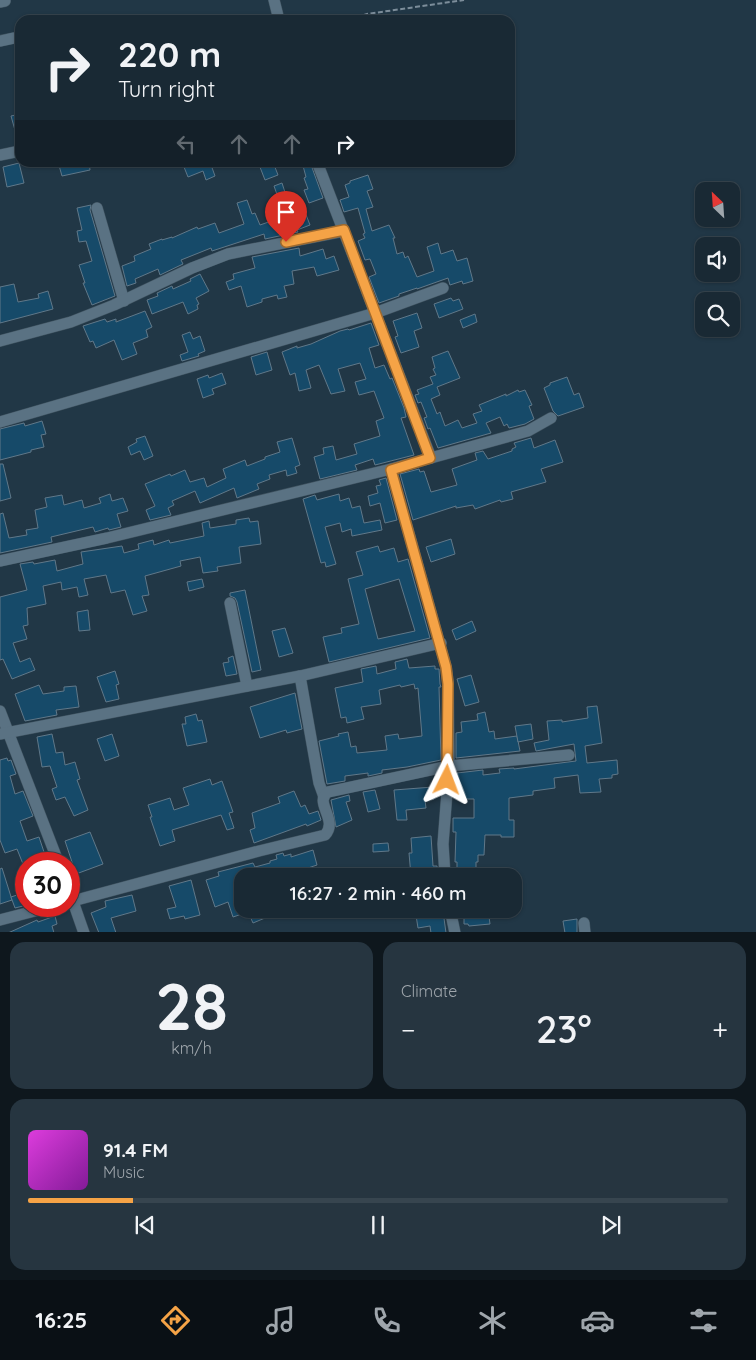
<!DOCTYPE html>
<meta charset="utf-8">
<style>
body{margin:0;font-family:Quicksand,sans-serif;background:#263540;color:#f1f3f6;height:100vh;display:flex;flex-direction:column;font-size:19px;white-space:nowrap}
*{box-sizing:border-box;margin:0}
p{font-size:16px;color:#9fa6ac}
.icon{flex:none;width:28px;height:28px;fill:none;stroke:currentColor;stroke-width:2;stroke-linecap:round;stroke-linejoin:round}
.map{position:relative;height:932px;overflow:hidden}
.details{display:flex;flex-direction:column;gap:10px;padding:10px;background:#0e171d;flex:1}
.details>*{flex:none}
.guide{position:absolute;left:15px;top:15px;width:500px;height:152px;border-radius:15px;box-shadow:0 1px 4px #0004,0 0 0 1px #37454f;background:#192934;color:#f1f3f6;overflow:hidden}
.needle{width:32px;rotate:335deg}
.buttons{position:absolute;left:695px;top:182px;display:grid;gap:10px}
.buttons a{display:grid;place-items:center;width:45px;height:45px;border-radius:10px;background:#192934;box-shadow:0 1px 4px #0004,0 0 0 1px #37454f;font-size:25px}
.speed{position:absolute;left:15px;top:852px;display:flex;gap:10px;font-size:25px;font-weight:700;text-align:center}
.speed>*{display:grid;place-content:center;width:65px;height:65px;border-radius:50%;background:#192934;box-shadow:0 1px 4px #0004,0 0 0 1px #37454f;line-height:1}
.speed .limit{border:8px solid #d22;background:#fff;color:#111}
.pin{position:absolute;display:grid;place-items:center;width:42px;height:42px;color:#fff;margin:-51px -21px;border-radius:50% 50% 50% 0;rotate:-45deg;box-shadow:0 0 5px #0007}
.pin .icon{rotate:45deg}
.me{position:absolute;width:55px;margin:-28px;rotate:3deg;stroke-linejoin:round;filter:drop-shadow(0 0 4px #0008)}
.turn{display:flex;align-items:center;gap:18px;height:105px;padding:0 20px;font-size:22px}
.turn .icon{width:65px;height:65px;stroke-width:2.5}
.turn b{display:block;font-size:35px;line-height:42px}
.lanes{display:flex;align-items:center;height:48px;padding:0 20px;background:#0003;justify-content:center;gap:25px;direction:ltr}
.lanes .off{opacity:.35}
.big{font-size:38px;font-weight:600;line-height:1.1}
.details .tile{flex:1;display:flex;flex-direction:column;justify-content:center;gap:8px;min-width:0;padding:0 18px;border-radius:15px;background:#263540}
.details .dial{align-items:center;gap:0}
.dial b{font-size:65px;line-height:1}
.song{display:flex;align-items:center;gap:15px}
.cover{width:60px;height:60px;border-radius:8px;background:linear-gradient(135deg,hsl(300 70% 55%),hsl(290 70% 35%))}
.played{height:5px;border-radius:2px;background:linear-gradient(90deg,#f5a346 15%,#37454f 15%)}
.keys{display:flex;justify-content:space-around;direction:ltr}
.heat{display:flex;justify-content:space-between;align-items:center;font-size:28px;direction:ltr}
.details .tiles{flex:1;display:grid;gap:10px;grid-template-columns:1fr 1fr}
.tile:last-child{grid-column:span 2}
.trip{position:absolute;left:234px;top:868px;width:288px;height:50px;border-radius:15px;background:#192934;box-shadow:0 1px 4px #0004,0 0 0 1px #37454f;font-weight:600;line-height:50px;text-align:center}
.tab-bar{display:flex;height:80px;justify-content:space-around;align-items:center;background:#0a1015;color:#9fa6ac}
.tab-bar .icon{width:35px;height:35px}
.tab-bar .selected{color:#f5a346}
.tab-bar b{font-size:22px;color:#f1f3f6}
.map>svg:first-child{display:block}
.building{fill:#164a69;stroke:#607889;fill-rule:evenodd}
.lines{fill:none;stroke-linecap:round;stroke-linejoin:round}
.minor-casing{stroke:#3f525f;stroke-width:12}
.path{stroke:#7c8d9a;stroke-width:2;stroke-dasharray:5 2.5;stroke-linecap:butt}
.minor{stroke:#5a7283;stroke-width:11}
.route-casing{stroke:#9f6a2e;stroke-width:12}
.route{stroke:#f5a346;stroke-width:9}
</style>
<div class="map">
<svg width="756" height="933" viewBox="0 0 756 933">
<rect width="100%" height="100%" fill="#213746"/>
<g class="building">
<polygon points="20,114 20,141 18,141 11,116"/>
<polygon points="58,162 89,162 90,170 62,176"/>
<polygon points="182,162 210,162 215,176 206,180 203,171 188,177"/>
<polygon points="258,162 273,162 278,175 265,180"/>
<polygon points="302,162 310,162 323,198 309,203 304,190 308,189 304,178 306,177"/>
<polygon points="19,163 24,183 7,187 3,167"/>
<polygon points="368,175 373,189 367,191 373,207 366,209 372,231 389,225 395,238 393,238 397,254 403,252 405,258 408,256 417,277 434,271 427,247 438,243 441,254 453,250 457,261 467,258 473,281 463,284 462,281 450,285 448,278 417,289 417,288 399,294 399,296 379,303 369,277 376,274 370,259 365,260 358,241 365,238 363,234 365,233 358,208 344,212 340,200 349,197 345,185 350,183 350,181"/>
<polygon points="282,183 291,211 303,207 310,225 297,230 298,232 265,239 264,234 212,251 211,248 181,260 183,264 160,275 158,269 135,279 136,283 127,286 122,266 135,261 134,256 151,249 149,244 162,239 162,240 172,237 172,238 197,227 198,229 215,223 219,233 244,224 237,203 247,200 252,214 255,213 260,225 277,219 273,206 280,203 274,186"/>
<polygon points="91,205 90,210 115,296 92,305 83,283 85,283 79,265 92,261 86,241 79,242 77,231 82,230 77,208"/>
<polygon points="299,248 300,256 323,249 326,259 334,256 339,270 317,276 314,267 292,271 294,284 284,286 287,297 278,299 277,295 262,299 262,302 247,307 241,286 229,290 226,282 234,279 233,274 255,268 252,257"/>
<polygon points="200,274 209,291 196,298 199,304 197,305 198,309 188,314 183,302 152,314 147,300 158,296 157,293 172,286 173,289 191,281 190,279"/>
<polygon points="14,284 18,302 39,298 38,294 48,291 53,309 0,323 0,287"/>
<polygon points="451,298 453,301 459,299 463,309 439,318 434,304"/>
<polygon points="145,311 152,327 146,330 148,337 133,343 137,354 122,360 114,340 96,348 93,341 90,342 83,326 105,319 107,322 116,319 116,322"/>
<polygon points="417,313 422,328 414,331 419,347 401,353 395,337 398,336 393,321"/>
<polygon points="475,314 477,322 463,328 460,320"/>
<polygon points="371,323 379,345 369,348 375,368 384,365 390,379 392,378 404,408 406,417 401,418 414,455 375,465 373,459 355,465 357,470 320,479 314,457 324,454 323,448 333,446 336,460 357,454 354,444 380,436 376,421 384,418 374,391 359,395 355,382 366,379 360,363 338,369 345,391 331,394 319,365 306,370 311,388 299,391 295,373 290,375 282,352 297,346 297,348 311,344 340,331 348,329 349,330"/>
<polygon points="190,332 193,339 200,336 205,351 198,354 199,356 182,361 180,355 188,352 182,335"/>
<polygon points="448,351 460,378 437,387 440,395 431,399 437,414 440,412 445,426 458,420 462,428 477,423 473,414 482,411 479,405 506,394 506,396 518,390 519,392 525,390 532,405 529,406 534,419 525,424 509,428 507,424 504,426 500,417 486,423 491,433 438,448 430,428 428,429 424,418 427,417 421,402 418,403 415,395 419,394 417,390 433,384 430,377 436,375 433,369 435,368 432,357"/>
<polygon points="267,352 272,370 256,375 251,357"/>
<polygon points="222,373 226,384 212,389 214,394 203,398 197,379 208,375 209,378"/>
<polygon points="567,377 574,395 579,393 584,407 558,416 553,411 544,388 550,385 550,383"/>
<polygon points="42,421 46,434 41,435 44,447 31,450 31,452 0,460 0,429 24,423 25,426"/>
<polygon points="145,436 153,456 144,460 140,451 131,455 128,447 137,442 136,439"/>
<polygon points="292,438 300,465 295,467 297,473 287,476 286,470 269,475 270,479 257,484 259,489 237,498 234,488 200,503 195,491 172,501 174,505 168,508 171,515 150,520 146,510 155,506 145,484 170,474 171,476 185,470 190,482 204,478 207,487 226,478 223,469 245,460 247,466 265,459 265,457 280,452 277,442"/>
<polygon points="531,438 534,448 555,440 563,462 541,469 546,482 511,492 513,499 501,502 500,500 475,509 473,505 456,508 456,506 413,520 400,474 419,469 420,472 424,471 431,492 457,485 452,469 477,460 475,453 483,451 488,459 512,451 512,449 516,447 514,443"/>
<polygon points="0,464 3,464 11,498 0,501"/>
<polygon points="386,478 397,520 385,523 380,503 370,506 368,496 378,493 376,486 381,485 379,480"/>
<polygon points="110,494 112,501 123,498 128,511 117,514 121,527 109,530 108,528 95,532 93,527 51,537 52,542 0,553 0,514 3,513 9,538 27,535 26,530 38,528 35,510 47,507 45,498 62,495 64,505 82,500 84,508 101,503 99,498"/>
<polygon points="339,494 340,501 349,498 352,508 360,506 364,523 380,520 382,530 352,536 351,529 342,532 340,523 325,527 336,564 326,567 325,562 321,563 303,499 315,495 317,500"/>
<polygon points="249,518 250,522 258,521 261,544 239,547 241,563 217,567 218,571 203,573 200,557 180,561 181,566 145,576 149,595 142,596 147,611 133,615 125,590 111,593 106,575 84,579 88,595 79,597 77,587 62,590 61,582 43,586 46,604 27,608 28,625 23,626 27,639 13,643 20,662 30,658 35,670 12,679 3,659 0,660 0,597 27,590 20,564 33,562 34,564 55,560 57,571 83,564 81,552 122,546 124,553 139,549 138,544 153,540 154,545 169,540 170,543 204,536 202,523 209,521 210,528 236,524 236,520"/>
<polygon points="451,539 455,554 431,562 426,547"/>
<path d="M378,546L380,552L394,548L398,562L408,559L430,638L329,662L323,637L342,633L341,628L359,624L348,579L363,575L356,552ZM399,579L415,631L378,639L365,589Z"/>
<polygon points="202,579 204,587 189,591 187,582"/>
<polygon points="245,590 261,670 252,672 237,602 235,598 230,596 230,593"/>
<polygon points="88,610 90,630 79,631 77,612"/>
<polygon points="472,621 476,631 456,640 452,630"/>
<polygon points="285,628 293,653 279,657 272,631"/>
<polygon points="233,656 237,674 226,676 223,663 229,662 228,658"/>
<polygon points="407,659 409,668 435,666 435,669 439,669 440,684 441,687 439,687 441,760 407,767 382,770 382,773 368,776 368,773 345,776 345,781 327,784 319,741 339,736 338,734 348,732 351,747 356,746 357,753 387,750 385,736 398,734 399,739 422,736 418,688 415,689 414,684 401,687 400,685 379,690 381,704 361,707 364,719 347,723 346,717 341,718 335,688 363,682 361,669 376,666 377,674 396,669 395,662"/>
<polygon points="115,671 119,684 116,685 119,699 106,702 97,677"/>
<polygon points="471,675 479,702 465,706 457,679"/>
<polygon points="39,685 43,694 64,691 64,687 76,686 79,707 56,710 57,715 25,721 15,694"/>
<polygon points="295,693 302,729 287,733 286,730 260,738 250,707"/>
<polygon points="597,706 602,743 585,746 587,763 617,760 618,774 612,775 612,778 599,779 601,792 580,793 578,775 554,778 555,788 533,791 533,795 509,798 509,820 514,820 514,837 501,837 501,835 485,835 484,855 478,855 478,862 476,862 476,876 457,876 457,862 455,862 456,832 453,832 453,818 474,818 474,799 460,799 460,788 457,788 457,773 483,770 483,775 500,773 499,769 514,768 514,769 576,761 574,744 536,751 534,743 549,740 547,721 562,720 562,722 588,718 587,707"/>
<polygon points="485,712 489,732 494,731 495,739 517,736 520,751 456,758 456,733 462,732 461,722 478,720 477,714"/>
<polygon points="196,714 198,721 202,720 207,742 187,746 182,724 186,724 185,717"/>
<polygon points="531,724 533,739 518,742 515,726"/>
<polygon points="52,734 56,753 63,752 65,765 75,762 80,779 77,780 88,810 74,816 65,797 56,800 52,789 57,787 50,766 42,767 37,737"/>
<polygon points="112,734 119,756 105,761 97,739"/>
<polygon points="7,758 8,761 11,760 16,774 10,776 15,794 23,791 33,816 20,821 27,841 39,837 48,864 23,864 17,849 5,853 0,840 0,760"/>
<polygon points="210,779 212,785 222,781 233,812 229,813 234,828 227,830 221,815 172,830 175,841 160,846 150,817 152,817 148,805 170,798 174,810 189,805 183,788"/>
<polygon points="433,787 434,799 425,800 426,808 406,810 407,820 397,820 394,790"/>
<polygon points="375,790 380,809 368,812 363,792"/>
<polygon points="294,791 301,807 305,805 309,814 318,811 321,820 307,826 306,824 254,843 250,830 255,828 252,813 280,803 278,797"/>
<polygon points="349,795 350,801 346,802 352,820 336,827 331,800"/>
<polygon points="90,832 103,864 76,874 65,841"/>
<polygon points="431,836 433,866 437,866 438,876 411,876 409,853 412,853 411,838"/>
<polygon points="388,843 389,851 373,852 373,844"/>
<polygon points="313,850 317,865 296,872 297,876 242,876 242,914 233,917 228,902 215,907 206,880 219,876 218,872 253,863 255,867 270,863 270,861 277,859 276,855 283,853 284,856 291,854 291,857"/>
<polygon points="2,868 12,900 0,904 0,869"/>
<polygon points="191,880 200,915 185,919 184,916 170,919 167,909 176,907 169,886"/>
<polygon points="26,892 26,903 22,904 23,906 15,908 11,897"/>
<polygon points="132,895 136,911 111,918 116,933 99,933 91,913 106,907 105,901"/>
<polygon points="262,909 265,918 253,923 249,914"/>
<polygon points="415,909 438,909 438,911 443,911 446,933 431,933 430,926 418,928"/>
<polygon points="468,909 488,909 490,924 469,926 468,924 464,924 464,917 468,916"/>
<polygon points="55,916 57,924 52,926 54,933 8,933 37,920 38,922"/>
<polygon points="577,919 577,933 565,933 563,921"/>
</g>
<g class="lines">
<g class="minor-casing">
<g id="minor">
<polyline points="274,0 279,20"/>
<polyline points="0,2 5,1"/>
<polyline points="0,41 14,38"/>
<polyline points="0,155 20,151"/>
<polyline points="317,162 431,458"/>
<polyline points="97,208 124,301"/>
<polyline points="0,341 71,322 114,305 192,268 228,254 344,231"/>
<polyline points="0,422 375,313 443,288"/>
<polyline points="391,469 446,667 448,683 449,766 443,844 445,876"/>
<polyline points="0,561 107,538 391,469 528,431 551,418"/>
<polyline points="230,603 247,686"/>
<polyline points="300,676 319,783 324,797"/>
<polyline points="0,711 59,864"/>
<polyline points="0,734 300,676 441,643"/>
<polyline points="69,890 84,933"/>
<path d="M69,902L259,851L325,835C339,820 313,802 328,792L449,766L569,755"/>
<polyline points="450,909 455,933"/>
<polyline points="0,920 54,906"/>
<polyline points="584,923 585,933"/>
</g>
</g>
<polyline class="path" points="349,20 367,14 464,0"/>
<use href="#minor" class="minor"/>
</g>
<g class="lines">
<g class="route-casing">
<polyline id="route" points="286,242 344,230 430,458 391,470 446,667 448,684 447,780"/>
</g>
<use href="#route" class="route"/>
</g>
</svg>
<div class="buttons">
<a><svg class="needle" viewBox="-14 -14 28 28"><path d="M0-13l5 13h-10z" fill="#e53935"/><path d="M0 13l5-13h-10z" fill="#9fa6ac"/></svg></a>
<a><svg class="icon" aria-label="sound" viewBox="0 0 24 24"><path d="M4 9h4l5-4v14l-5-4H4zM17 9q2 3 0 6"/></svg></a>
<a><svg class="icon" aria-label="search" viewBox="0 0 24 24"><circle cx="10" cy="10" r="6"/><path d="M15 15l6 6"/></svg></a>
</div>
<div class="speed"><div class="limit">30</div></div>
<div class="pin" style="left:286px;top:242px;background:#d93025"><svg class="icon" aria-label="arrive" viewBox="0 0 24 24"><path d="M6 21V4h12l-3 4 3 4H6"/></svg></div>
<svg class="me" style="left:447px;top:780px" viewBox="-20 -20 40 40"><path d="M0-17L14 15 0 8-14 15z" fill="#f5a346" stroke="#fff" stroke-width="4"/></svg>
<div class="trip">16:27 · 2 min · 460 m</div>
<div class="guide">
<div class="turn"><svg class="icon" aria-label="right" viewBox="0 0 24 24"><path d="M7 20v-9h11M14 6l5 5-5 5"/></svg><div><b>220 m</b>Turn right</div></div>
<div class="lanes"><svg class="icon off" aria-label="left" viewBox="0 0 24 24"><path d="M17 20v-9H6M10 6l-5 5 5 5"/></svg><svg class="icon off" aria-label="ahead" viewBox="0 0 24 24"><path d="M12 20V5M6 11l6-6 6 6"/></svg><svg class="icon off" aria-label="ahead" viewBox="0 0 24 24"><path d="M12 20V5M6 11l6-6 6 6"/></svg><svg class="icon" aria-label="right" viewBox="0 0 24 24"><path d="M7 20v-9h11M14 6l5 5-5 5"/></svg></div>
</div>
</div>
<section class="details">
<div class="tiles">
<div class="tile dial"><b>28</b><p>km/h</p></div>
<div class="tile"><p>Climate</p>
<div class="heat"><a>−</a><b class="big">23°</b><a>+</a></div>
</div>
<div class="tile">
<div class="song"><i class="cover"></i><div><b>91.4 FM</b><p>Music</p></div></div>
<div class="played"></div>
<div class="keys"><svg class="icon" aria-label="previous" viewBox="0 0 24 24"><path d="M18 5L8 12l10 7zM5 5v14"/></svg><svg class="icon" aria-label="pause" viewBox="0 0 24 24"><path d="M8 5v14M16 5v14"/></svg><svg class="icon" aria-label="next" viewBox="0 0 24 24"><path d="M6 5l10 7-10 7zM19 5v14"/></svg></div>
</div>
</div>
</section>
<nav class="tab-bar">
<b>16:25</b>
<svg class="icon selected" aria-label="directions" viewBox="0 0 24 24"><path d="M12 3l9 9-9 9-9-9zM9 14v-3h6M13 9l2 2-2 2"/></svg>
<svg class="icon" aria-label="music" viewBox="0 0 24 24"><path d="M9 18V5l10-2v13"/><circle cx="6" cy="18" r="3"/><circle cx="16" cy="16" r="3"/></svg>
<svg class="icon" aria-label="phone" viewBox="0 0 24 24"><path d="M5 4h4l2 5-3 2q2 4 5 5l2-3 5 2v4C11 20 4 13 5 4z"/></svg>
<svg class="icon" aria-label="climate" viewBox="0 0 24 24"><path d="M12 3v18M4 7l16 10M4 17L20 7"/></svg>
<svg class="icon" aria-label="car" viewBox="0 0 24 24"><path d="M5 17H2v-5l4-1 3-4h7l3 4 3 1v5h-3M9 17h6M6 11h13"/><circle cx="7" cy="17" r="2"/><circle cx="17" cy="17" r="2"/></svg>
<svg class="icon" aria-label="filters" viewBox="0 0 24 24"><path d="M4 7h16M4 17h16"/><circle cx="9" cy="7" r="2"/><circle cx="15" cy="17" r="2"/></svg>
</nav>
